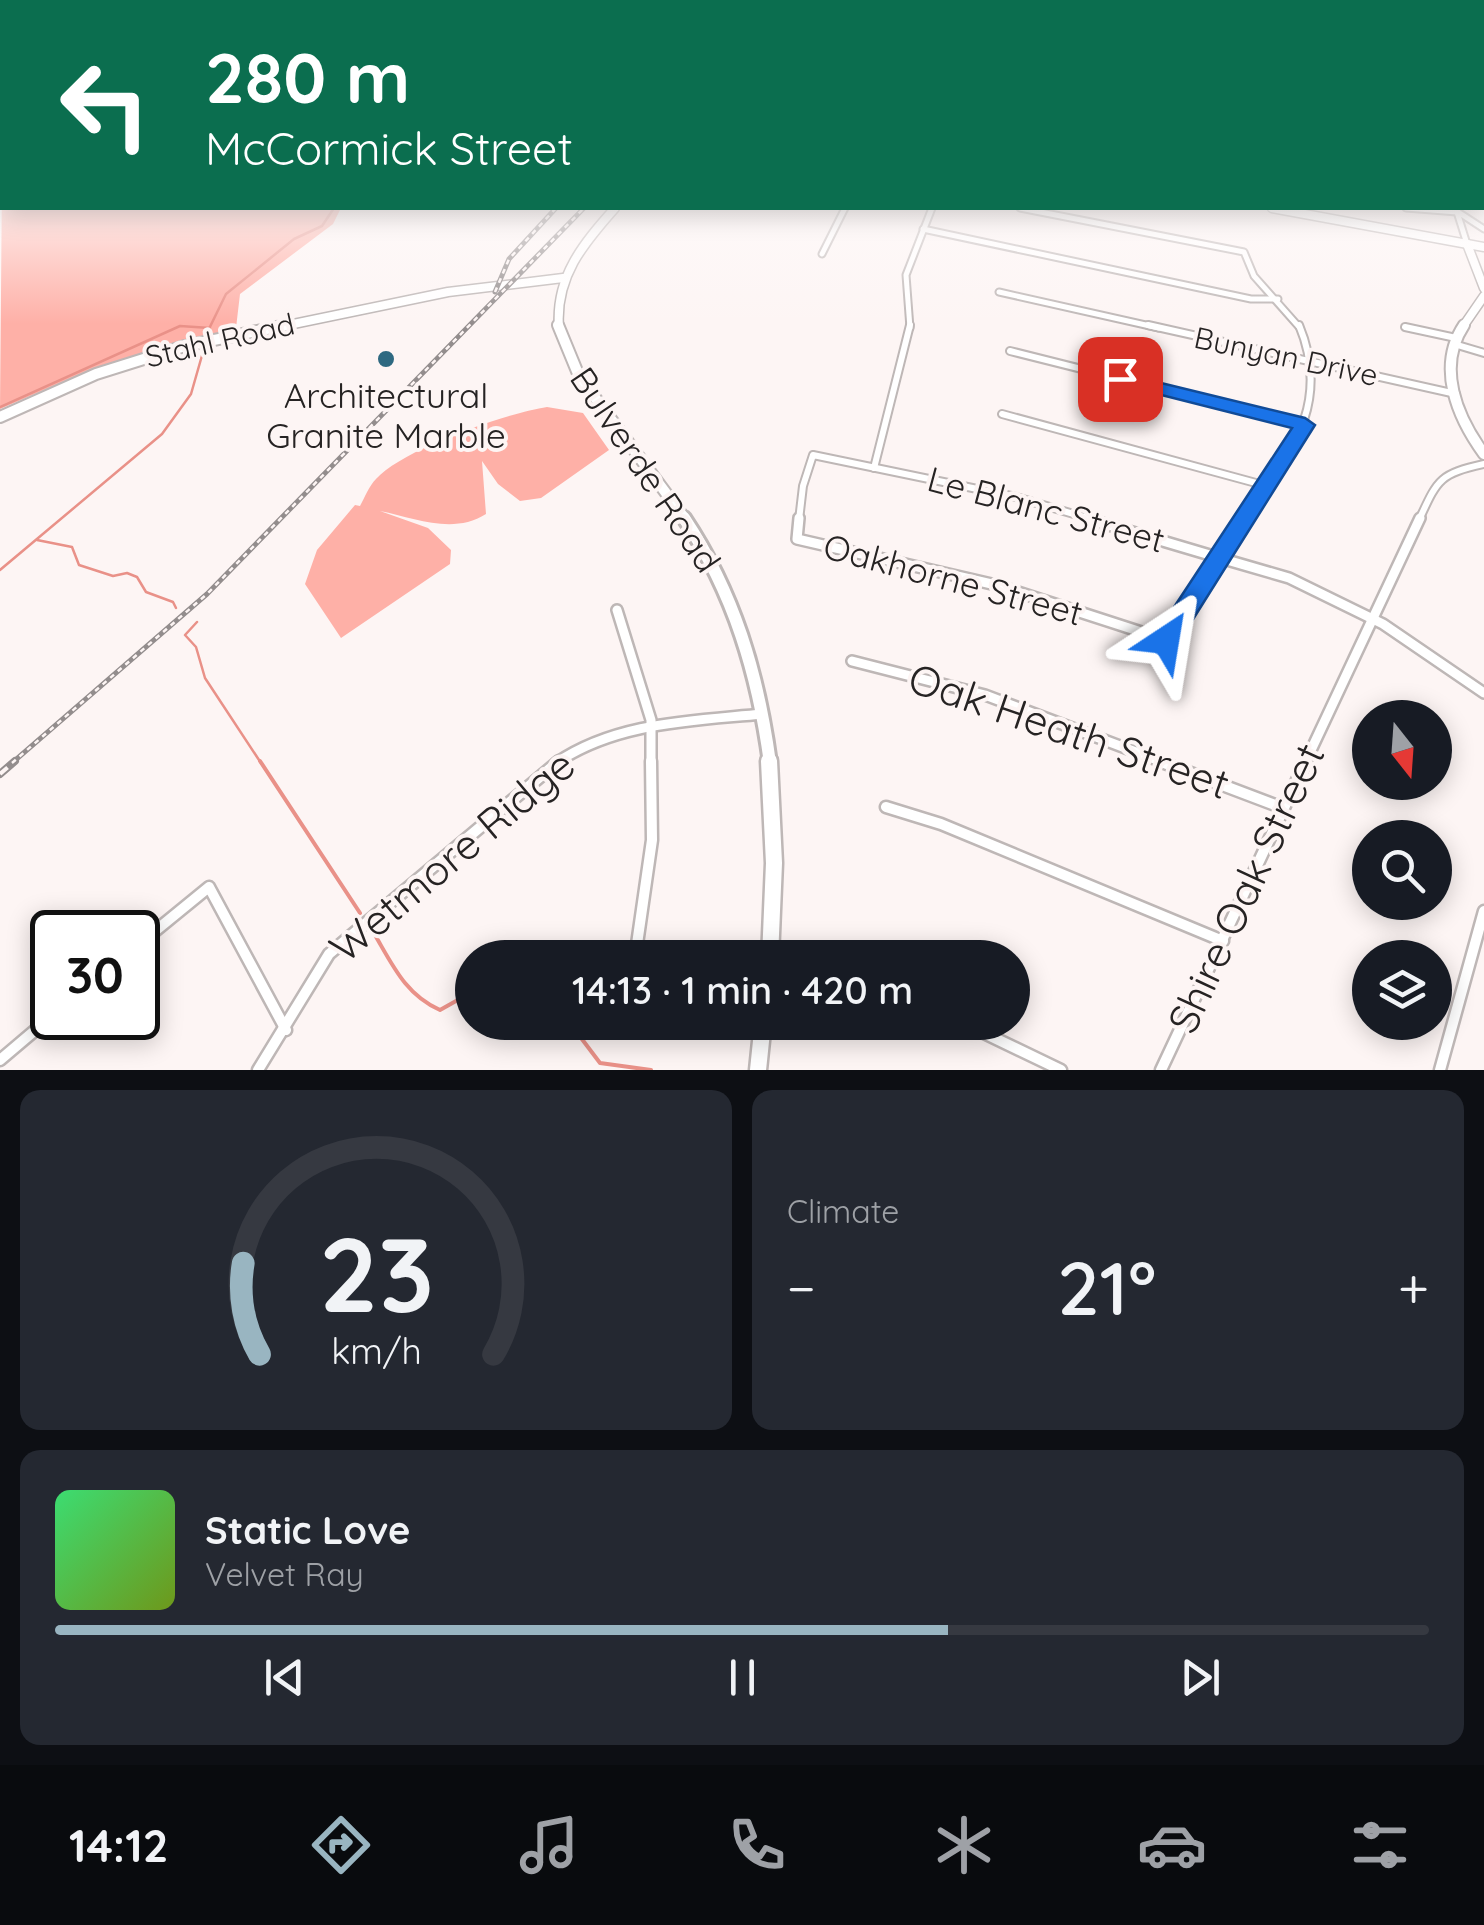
<!DOCTYPE html>
<meta charset="utf-8">
<style>
body{margin:0;font-family:Quicksand,sans-serif;background:#242831;color:#f1f3f6;height:100vh;display:flex;flex-direction:column;font-size:38px;white-space:nowrap}
*{box-sizing:border-box;margin:0}
p{font-size:32px;color:#9ea1a6}
.icon{flex:none;width:55px;height:55px;fill:none;stroke:currentColor;stroke-width:2;stroke-linecap:round;stroke-linejoin:round}
.map{position:relative;height:1070px;overflow:hidden}
.sheet{display:flex;flex-direction:column;gap:20px;padding:20px;background:#0d0f14;flex:1}
.sheet>*{flex:none}
.top-card{position:absolute;left:0px;top:0px;width:1485px;height:210px;box-shadow:0 5px 25px #0003;background:#0b6e4f;color:#fff;overflow:hidden}
.needle{width:65px;rotate:163deg}
.tools{position:absolute;left:1352px;top:700px;display:grid;gap:20px}
.tools a{display:grid;place-items:center;width:100px;height:100px;border-radius:50%;background:#171b24;box-shadow:0 5px 25px #0003;font-size:50px}
.speed{position:absolute;left:30px;top:910px;display:flex;gap:20px;font-size:50px;font-weight:700;text-align:center}
.speed>*{display:grid;place-content:center;width:130px;height:130px;border-radius:50%;background:#171b24;box-shadow:0 5px 25px #0003;line-height:1}
.speed .limit{border:5px solid #111;border-radius:15px;background:#fff;color:#111}
.pin{position:absolute;display:grid;place-items:center;width:85px;height:85px;color:#fff;margin:-42px;border-radius:20px;box-shadow:0 5px 15px #0006}
.me{position:absolute;width:110px;margin:-55px;rotate:33deg;stroke-linejoin:round;filter:drop-shadow(0 0 8px #0008)}
.turn{display:flex;align-items:center;gap:35px;height:210px;padding:0 40px;font-size:45px}
.turn .icon{width:130px;height:130px;stroke-width:2.5}
.turn b{display:block;font-size:70px;line-height:85px}
.big{font-size:75px;font-weight:600;line-height:1.1}
.sheet .widget{flex:1;display:flex;flex-direction:column;justify-content:center;gap:15px;min-width:0;padding:0 35px;border-radius:20px;background:#242831}
.sheet .dial{align-items:center;gap:0}
.dial svg{height:260px;overflow:visible;fill:none;stroke:#363941;stroke-width:7;stroke-linecap:round;text-anchor:middle}
.dial text{fill:#f1f3f6;stroke:none}
.song{display:flex;align-items:center;gap:30px}
.cover{width:120px;height:120px;border-radius:15px;background:linear-gradient(135deg,hsl(140 70% 55%),hsl(80 70% 35%))}
.played{height:10px;border-radius:5px;background:linear-gradient(90deg,#99b5c1 65%,#363941 65%)}
.keys{display:flex;justify-content:space-around;direction:ltr}
.heat{display:flex;justify-content:space-between;align-items:center;font-size:55px;direction:ltr}
.sheet .tiles{flex:1;display:grid;gap:20px;grid-template-columns:1fr 1fr}
.widget:last-child{grid-column:span 2}
.trip{position:absolute;left:455px;top:940px;width:575px;height:100px;border-radius:50px;background:#171b24;box-shadow:0 5px 25px #0003;font-weight:600;line-height:100px;text-align:center}
.tabs{display:flex;height:160px;justify-content:space-around;align-items:center;background:#090b0e;color:#9ea1a6}
.tabs .icon{width:70px;height:70px}
.tabs .current{color:#99b5c1}
.tabs b{font-size:45px;color:#f1f3f6}
.map>svg:first-child{display:block}
.green{fill:#feb0a7}
.lines{fill:none;stroke-linecap:round;stroke-linejoin:round}
.stream-far1{stroke:#e99188;stroke-width:2.5}
.stream{stroke:#e99188;stroke-width:4}
.street-far3-casing{stroke:#beb7b6;stroke-width:9}
.street-far2-casing{stroke:#beb7b6;stroke-width:10}
.street-far1-casing{stroke:#beb7b6;stroke-width:14}
.street-casing{stroke:#beb7b6;stroke-width:15}
.secondary-far3-casing{stroke:#beb7b6;stroke-width:11}
.secondary-far2-casing{stroke:#beb7b6;stroke-width:14}
.secondary-far1-casing{stroke:#beb7b6;stroke-width:18}
.secondary-casing{stroke:#beb7b6;stroke-width:21}
.street-far3{stroke:#fff;stroke-width:5}
.street-far2{stroke:#fff;stroke-width:6}
.street-far1{stroke:#fff;stroke-width:9}
.street{stroke:#fff;stroke-width:10}
.secondary-far3{stroke:#fff;stroke-width:8}
.secondary-far2{stroke:#fff;stroke-width:10}
.secondary-far1{stroke:#fff;stroke-width:12}
.secondary{stroke:#fff;stroke-width:16}
.rail-far1-casing{stroke:#938d8d;stroke-width:5}
.rail-casing{stroke:#938d8d;stroke-width:8}
.rail-far1{stroke:#fdf5f4;stroke-width:2.5;stroke-dasharray:5;stroke-linecap:butt}
.rail{stroke:#fdf5f4;stroke-width:4;stroke-dasharray:10;stroke-linecap:butt}
.route{fill:#1a73e8;stroke:#114b97;stroke-width:2.5}
.poi-dot{fill:#2e6981;stroke:#fdf5f4;stroke-width:4}
.labels{text-anchor:middle;stroke-width:8;stroke-linejoin:round;paint-order:stroke}
.far-street-label{font-size:30px;fill:#262323;stroke:#fdf5f4}
.poi-label{font-size:35px;fill:#262323;stroke:#fdf5f4}
.street-label{font-size:35px;fill:#262323;stroke:#fdf5f4}
.near-street-label{font-size:42px;fill:#262323;stroke:#fdf5f4}
</style>
<div class="map">
<svg width="1484" height="1070" viewBox="0 0 1484 1070">
<rect width="100%" height="100%" fill="#fdf5f4"/>
<g class="green">
<polygon points="2,178 2,208 341,208 333,224 240,294 236,328 103,365 0,409"/>
<path d="M547,407L583,413L609,450L541,498L520,501L498,484L482,461L486,514C453,535 415,518 380,511L428,528L451,550L450,564L341,638L305,584L317,550L355,505L360,506C365,497 369,486 376,479C403,449 507,413 547,407Z"/>
</g>
<g class="lines">
<g class="stream-far1">
<polyline points="205,337 226,294 294,239 322,226 334,208"/>
<polyline points="0,407 180,326 210,328"/>
<polyline points="37,540 72,547 79,565 113,576 127,573 137,577 146,592 173,602 176,608"/>
<polyline points="0,570 162,434 191,394 205,345"/>
<polyline points="197,622 185,635 196,647 205,678 261,763"/>
</g>
<g class="stream">
<polyline points="260,761 360,913"/>
<path d="M375,935C393,966 406,995 440,1010L472,992"/>
<polyline points="569,1022 600,1063 651,1070"/>
</g>
<g class="street-far3-casing">
<g id="street-far3">
<polyline points="1020,208 1244,252 1254,276 1300,328"/>
<polyline points="1406,208 1457,212"/>
<polyline points="1455,210 1484,229"/>
<polyline points="1457,212 1467,244"/>
<polyline points="923,229 1251,299 1278,299"/>
<polyline points="822,254 845,208"/>
<polyline points="999,292 1159,328"/>
<polyline points="910,328 906,275 932,208"/>
</g>
</g>
<g class="street-far2-casing">
<g id="street-far2">
<polyline points="1148,325 1456,394"/>
<polyline points="1405,327 1456,338"/>
<polyline points="1454,344 1484,353"/>
<polyline points="1010,351 1305,425"/>
<polyline points="1002,414 1267,486"/>
<polyline points="874,468 910,325"/>
<polyline points="799,520 803,486 813,455 1016,497 1094,520"/>
<path d="M1245,520C1287,457 1333,406 1299,325"/>
<path d="M1419,520C1438,479 1439,474 1484,464"/>
</g>
</g>
<g class="street-far1-casing">
<g id="street-far1">
<polyline points="799,518 797,539 996,585 1166,640 1220,558"/>
<polyline points="1085,518 1220,558"/>
<polyline points="1220,558 1289,578 1383,624 1484,693"/>
<polyline points="1220,558 1247,518"/>
<polyline points="617,610 651,720 651,763"/>
<polyline points="852,661 985,695 1165,763"/>
<path d="M556,763C616,722 692,721 762,714"/>
<polyline points="1305,763 1420,518"/>
</g>
</g>
<g class="street-casing">
<g id="street">
<polyline points="1159,761 1283,808"/>
<polyline points="886,807 941,824 1223,941"/>
<polyline points="138,945 209,887 286,1030"/>
<polyline points="635,958 652,840 651,761"/>
<polyline points="961,1022 1061,1070"/>
<polyline points="0,1060 52,1016"/>
<polyline points="258,1070 329,954 559,761"/>
<polyline points="1161,1070 1306,761"/>
<polyline points="1440,1070 1484,911"/>
</g>
</g>
<g class="secondary-far3-casing">
<g id="secondary-far3">
<polyline points="1272,208 1484,247"/>
<polyline points="1467,244 1484,288"/>
<polyline points="274,328 448,292 563,278"/>
<path d="M559,328C555,277 583,244 615,208"/>
<polyline points="1462,328 1484,296"/>
</g>
</g>
<g class="secondary-far2-casing">
<g id="secondary-far2">
<polyline points="558,325 579,376 686,520"/>
<path d="M1464,325C1436,367 1457,417 1484,454"/>
<polyline points="0,417 96,374 185,346 286,325"/>
</g>
</g>
<g class="secondary-far1-casing">
<path id="secondary-far1" d="M684,518C734,593 758,674 770,763"/>
</g>
<g class="secondary-casing">
<g id="secondary">
<polyline points="769,761 774,863 770,958"/>
<polyline points="758,1070 763,1022"/>
</g>
</g>
<use href="#street-far3" class="street-far3"/>
<use href="#street-far2" class="street-far2"/>
<use href="#street-far1" class="street-far1"/>
<use href="#street" class="street"/>
<use href="#secondary-far3" class="secondary-far3"/>
<use href="#secondary-far2" class="secondary-far2"/>
<use href="#secondary-far1" class="secondary-far1"/>
<use href="#secondary" class="secondary"/>
<g class="rail-far1-casing">
<g id="rail-far1">
<polyline points="495,292 509,259 556,208"/>
<polyline points="12,763 207,594 584,208"/>
</g>
</g>
<g class="rail-casing">
<polyline id="rail" points="0,774 15,761"/>
</g>
<use href="#rail-far1" class="rail-far1"/>
<use href="#rail" class="rail"/>
</g>
<linearGradient id="sky" x2="0" y2="1"><stop stop-color="#a8a6c2"/><stop offset="0.54" stop-color="#fefafa"/><stop offset="1" stop-color="#fefafa" stop-opacity="0"/></linearGradient>
<rect width="1484" height="324" fill="url(#sky)"/>
<polygon class="route" points="1120,373 1305,418 1315,425 1175,648 1166,651 1157,648 1153,640 1157,633 1292,428 1114,383 1114,375"/>
<circle class="poi-dot" cx="386" cy="359" r="10"/>
<g class="labels">
<g class="far-street-label">
<text transform="translate(220 341) rotate(-13)" y="10">Stahl Road</text>
<text transform="translate(1286 357) rotate(12)" y="10">Bunyan Drive</text>
</g>
<g class="poi-label">
<text x="386" y="408">Architectural<tspan x="386" dy="40">Granite Marble</tspan></text>
</g>
<g class="street-label">
<text transform="translate(645 470) rotate(56)" y="12">Bulverde Road</text>
<text transform="translate(1046 510) rotate(15)" y="12">Le Blanc Street</text>
<text transform="translate(953 580) rotate(15)" y="12">Oakhorne Street</text>
</g>
<g class="near-street-label">
<text transform="translate(1069 731) rotate(19)" y="15">Oak Heath Street</text>
<text transform="translate(452 856) rotate(-40)" y="15">Wetmore Ridge</text>
<text transform="translate(1246 888) rotate(-65)" y="15">Shire Oak Street</text>
</g>
</g>
</svg>
<div class="tools">
<a><svg class="needle" viewBox="-14 -14 28 28"><path d="M0-13l5 13h-10z" fill="#e53935"/><path d="M0 13l5-13h-10z" fill="#9ea1a6"/></svg></a>
<a><svg class="icon" aria-label="search" viewBox="0 0 24 24"><circle cx="10" cy="10" r="6"/><path d="M15 15l6 6"/></svg></a>
<a><svg class="icon" aria-label="layers" viewBox="0 0 24 24"><path d="M12 4l9 5-9 5-9-5zM3 14l9 5 9-5"/></svg></a>
</div>
<div class="speed"><div class="limit">30</div></div>
<div class="pin" style="left:1120px;top:379px;background:#d93025"><svg class="icon" aria-label="arrive" viewBox="0 0 24 24"><path d="M6 21V4h12l-3 4 3 4H6"/></svg></div>
<svg class="me" style="left:1166px;top:640px" viewBox="-20 -20 40 40"><path d="M0-17L14 15 0 8-14 15z" fill="#1a73e8" stroke="#fff" stroke-width="4"/></svg>
<div class="trip">14:13 · 1 min · 420 m</div>
<div class="top-card">
<div class="turn"><svg class="icon" aria-label="left" viewBox="0 0 24 24"><path d="M17 20v-9H6M10 6l-5 5 5 5"/></svg><div><b>280 m</b>McCormick Street</div></div>
</div>
</div>
<section class="sheet">
<div class="tiles">
<div class="widget dial"><svg viewBox="0 0 100 80">
<path d="M14 69A42 42 0 1 1 86 69"/>
<path d="M14 69A42 42 0 0 1 9 41" stroke="#99b5c1"/>
<text x="50" y="56" font-size="32" font-weight="700">23</text>
<text x="50" y="72" font-size="11">km/h</text>
</svg></div>
<div class="widget"><p>Climate</p>
<div class="heat"><a>−</a><b class="big">21°</b><a>+</a></div>
</div>
<div class="widget">
<div class="song"><i class="cover"></i><div><b>Static Love</b><p>Velvet Ray</p></div></div>
<div class="played"></div>
<div class="keys"><svg class="icon" aria-label="previous" viewBox="0 0 24 24"><path d="M18 5L8 12l10 7zM5 5v14"/></svg><svg class="icon" aria-label="pause" viewBox="0 0 24 24"><path d="M8 5v14M16 5v14"/></svg><svg class="icon" aria-label="next" viewBox="0 0 24 24"><path d="M6 5l10 7-10 7zM19 5v14"/></svg></div>
</div>
</div>
</section>
<nav class="tabs">
<b>14:12</b>
<svg class="icon current" aria-label="directions" viewBox="0 0 24 24"><path d="M12 3l9 9-9 9-9-9zM9 14v-3h6M13 9l2 2-2 2"/></svg>
<svg class="icon" aria-label="music" viewBox="0 0 24 24"><path d="M9 18V5l10-2v13"/><circle cx="6" cy="18" r="3"/><circle cx="16" cy="16" r="3"/></svg>
<svg class="icon" aria-label="phone" viewBox="0 0 24 24"><path d="M5 4h4l2 5-3 2q2 4 5 5l2-3 5 2v4C11 20 4 13 5 4z"/></svg>
<svg class="icon" aria-label="climate" viewBox="0 0 24 24"><path d="M12 3v18M4 7l16 10M4 17L20 7"/></svg>
<svg class="icon" aria-label="car" viewBox="0 0 24 24"><path d="M5 17H2v-5l4-1 3-4h7l3 4 3 1v5h-3M9 17h6M6 11h13"/><circle cx="7" cy="17" r="2"/><circle cx="17" cy="17" r="2"/></svg>
<svg class="icon" aria-label="filters" viewBox="0 0 24 24"><path d="M4 7h16M4 17h16"/><circle cx="9" cy="7" r="2"/><circle cx="15" cy="17" r="2"/></svg>
</nav>
